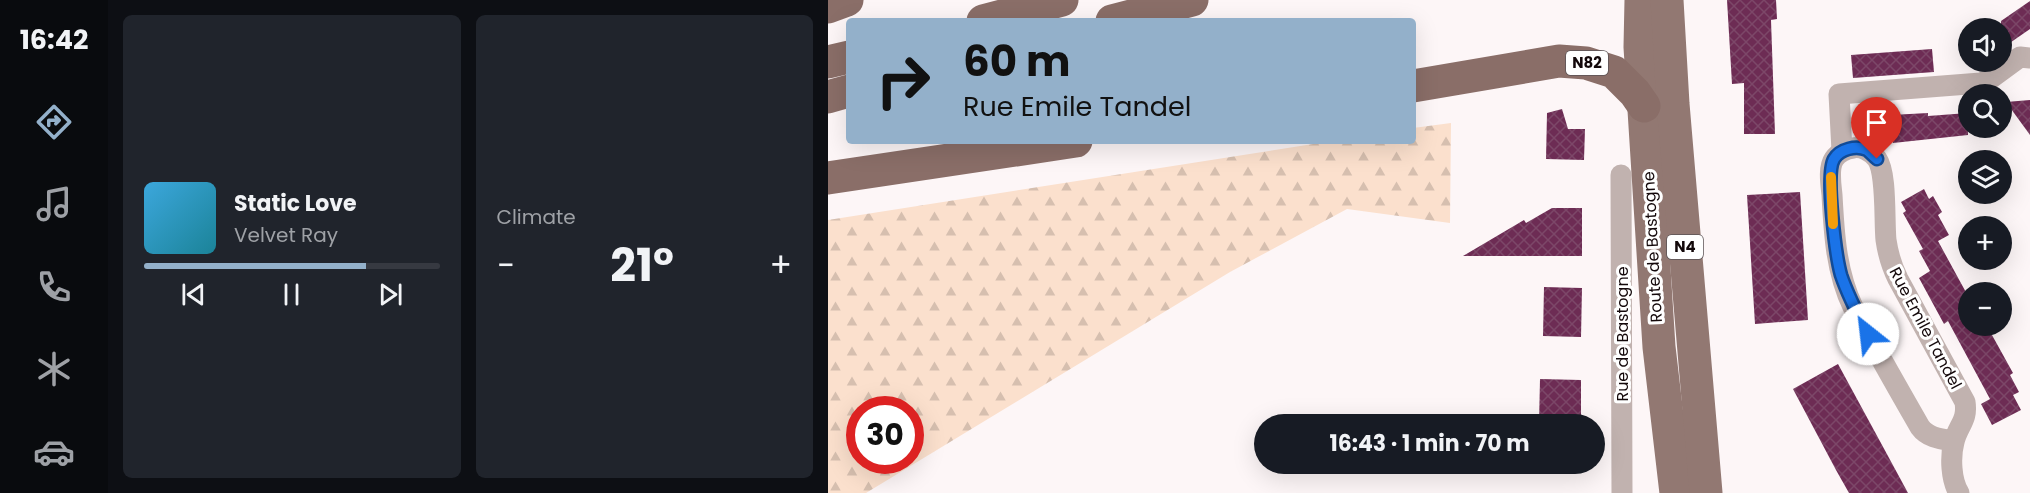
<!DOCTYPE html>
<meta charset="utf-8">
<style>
body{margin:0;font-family:Poppins,sans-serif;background:#20242c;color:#f1f3f6;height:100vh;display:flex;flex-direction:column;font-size:22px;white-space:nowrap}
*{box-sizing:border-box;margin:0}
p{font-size:20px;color:#9ea1a6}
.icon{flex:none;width:33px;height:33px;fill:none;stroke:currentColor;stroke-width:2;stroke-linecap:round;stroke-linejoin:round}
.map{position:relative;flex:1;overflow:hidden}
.drawer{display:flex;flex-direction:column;gap:15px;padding:15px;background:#0d0f14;width:720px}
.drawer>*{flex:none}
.hud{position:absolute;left:18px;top:18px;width:570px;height:126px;border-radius:6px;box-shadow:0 6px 24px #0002;background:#93b0ca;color:#111;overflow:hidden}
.controls{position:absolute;left:1130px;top:18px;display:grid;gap:12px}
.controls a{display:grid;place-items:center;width:54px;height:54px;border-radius:50%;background:#171b24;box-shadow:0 6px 24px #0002;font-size:30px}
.speed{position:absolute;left:18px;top:396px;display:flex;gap:12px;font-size:30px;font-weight:700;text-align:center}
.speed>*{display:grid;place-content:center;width:78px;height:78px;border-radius:50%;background:#171b24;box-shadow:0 6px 24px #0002;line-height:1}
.speed .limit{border:9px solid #d22;background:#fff;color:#111}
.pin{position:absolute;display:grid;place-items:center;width:51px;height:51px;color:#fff;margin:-62px -26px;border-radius:50% 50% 50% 0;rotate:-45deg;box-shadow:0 0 6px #0007}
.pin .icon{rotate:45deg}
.me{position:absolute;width:66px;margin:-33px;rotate:331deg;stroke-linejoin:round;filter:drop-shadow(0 0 4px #0008)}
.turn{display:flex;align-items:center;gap:21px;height:126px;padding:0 18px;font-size:27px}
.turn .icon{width:78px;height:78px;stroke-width:2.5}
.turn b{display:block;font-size:42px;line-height:51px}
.big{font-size:45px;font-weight:700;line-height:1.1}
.drawer .card{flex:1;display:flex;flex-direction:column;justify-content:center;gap:9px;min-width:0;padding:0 21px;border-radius:9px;background:#20242c}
.song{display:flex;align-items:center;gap:18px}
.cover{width:72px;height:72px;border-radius:9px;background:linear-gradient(135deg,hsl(200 70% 55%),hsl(190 70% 35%))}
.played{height:6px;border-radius:3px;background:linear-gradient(90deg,#93b0ca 75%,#363941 75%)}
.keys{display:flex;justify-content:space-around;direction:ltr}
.heat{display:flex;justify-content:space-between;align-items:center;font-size:33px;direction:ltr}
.drawer .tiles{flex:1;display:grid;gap:15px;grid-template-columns:repeat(2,1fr)}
.trip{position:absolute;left:426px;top:414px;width:351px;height:60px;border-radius:30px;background:#171b24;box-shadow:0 6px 24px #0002;font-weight:700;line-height:60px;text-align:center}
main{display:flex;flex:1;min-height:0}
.tabs{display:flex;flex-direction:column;width:108px;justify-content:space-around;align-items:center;background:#090b0e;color:#9ea1a6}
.tabs .icon{width:42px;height:42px}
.tabs .selected{color:#93b0ca}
.tabs b{font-size:27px;color:#f1f3f6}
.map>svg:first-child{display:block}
.forest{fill:url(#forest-firs);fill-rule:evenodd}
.building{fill:url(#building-cross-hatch)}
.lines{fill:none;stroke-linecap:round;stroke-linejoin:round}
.minor{stroke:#c1b2af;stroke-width:21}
.primary{stroke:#927872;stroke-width:33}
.trunk{stroke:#8a6e68;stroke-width:33}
.route-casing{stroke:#114b97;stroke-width:15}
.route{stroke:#1a73e8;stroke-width:10}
.slow{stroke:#f59e0b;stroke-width:10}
.labels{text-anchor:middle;stroke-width:6;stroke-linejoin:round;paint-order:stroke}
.shield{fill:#fff;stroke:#5a5254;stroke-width:1.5}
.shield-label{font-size:15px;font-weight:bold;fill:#13080a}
.street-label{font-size:16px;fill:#13080a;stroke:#fff}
</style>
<main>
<nav class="tabs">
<b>16:42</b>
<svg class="icon selected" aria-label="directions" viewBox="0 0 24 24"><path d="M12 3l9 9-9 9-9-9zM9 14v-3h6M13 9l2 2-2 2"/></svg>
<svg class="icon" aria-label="music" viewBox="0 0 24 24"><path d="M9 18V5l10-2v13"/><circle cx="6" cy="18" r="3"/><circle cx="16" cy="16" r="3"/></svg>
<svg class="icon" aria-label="phone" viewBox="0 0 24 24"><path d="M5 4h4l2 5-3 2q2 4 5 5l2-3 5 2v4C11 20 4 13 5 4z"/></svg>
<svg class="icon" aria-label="climate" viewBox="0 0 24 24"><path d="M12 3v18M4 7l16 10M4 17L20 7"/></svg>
<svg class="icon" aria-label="car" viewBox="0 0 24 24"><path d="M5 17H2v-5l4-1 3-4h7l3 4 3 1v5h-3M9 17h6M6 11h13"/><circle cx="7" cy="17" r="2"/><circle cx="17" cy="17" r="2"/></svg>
</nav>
<section class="drawer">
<div class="tiles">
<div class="card">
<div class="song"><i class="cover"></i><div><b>Static Love</b><p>Velvet Ray</p></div></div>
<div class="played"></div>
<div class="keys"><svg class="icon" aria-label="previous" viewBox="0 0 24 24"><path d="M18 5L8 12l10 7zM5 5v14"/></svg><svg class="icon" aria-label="pause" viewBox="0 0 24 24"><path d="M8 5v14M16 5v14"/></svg><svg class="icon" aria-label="next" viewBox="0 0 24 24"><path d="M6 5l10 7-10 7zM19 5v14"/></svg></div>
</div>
<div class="card"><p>Climate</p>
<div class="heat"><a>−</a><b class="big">21°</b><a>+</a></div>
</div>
</div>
</section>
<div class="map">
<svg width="1202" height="493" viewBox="0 0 1202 493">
<defs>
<pattern id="forest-firs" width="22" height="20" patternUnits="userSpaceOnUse" patternTransform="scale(1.5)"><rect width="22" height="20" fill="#fbe0cd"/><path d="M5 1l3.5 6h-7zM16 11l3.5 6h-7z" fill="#d6bfaf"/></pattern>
<pattern id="building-cross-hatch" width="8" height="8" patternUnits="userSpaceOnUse" patternTransform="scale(1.5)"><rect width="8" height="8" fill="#6d2c54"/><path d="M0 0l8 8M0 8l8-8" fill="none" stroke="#7c4768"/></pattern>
</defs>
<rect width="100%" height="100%" fill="#fdf6f7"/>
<path class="forest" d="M623,123L622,223L519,209L402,272L38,493H0V220L504,141H585V128ZM32,410H82V460H32Z"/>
<g class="building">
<polygon points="899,0 948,0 949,19 943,20 947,134 916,134 916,83 904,84"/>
<polygon points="1202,1 1202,29 1173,49 1173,21"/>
<polygon points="1104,49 1106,72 1025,78 1023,55"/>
<polygon points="1202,100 1202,135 1178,102"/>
<polygon points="734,109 740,129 757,129 756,160 718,159 719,113"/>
<polygon points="1100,113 1100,116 1140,113 1140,135 1065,143 1063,115"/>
<polygon points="1096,189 1101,199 1105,196 1114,212 1110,215 1121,235 1110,241 1140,296 1140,326 1159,326 1185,373 1182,375 1191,392 1185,395 1193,410 1164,425 1153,404 1162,399 1120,321 1116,324 1091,278 1102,271 1091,251 1095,249 1075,213 1078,211 1073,202"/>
<polygon points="972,192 980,320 927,324 919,195"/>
<polygon points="724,208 754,208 754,256 635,256 696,220 698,223"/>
<polygon points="716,287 754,288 753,337 715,336"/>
<polygon points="1010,364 1054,445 1080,493 1021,493 1008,470 965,389"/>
<polygon points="712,379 753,380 753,424 711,424"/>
</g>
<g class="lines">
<g class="minor">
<polyline points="1014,151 1011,94 1153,83 1162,79 1192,57 1202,58"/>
<polyline points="793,175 794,493"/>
<path d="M1126,441C1113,439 1100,438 1092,427C1069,387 1046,347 1025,307C1008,272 1006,233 1004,195C1003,185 1000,168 1006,159C1010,153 1018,149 1025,148C1033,146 1044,152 1049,159C1059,173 1056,221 1058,240C1060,254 1064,267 1070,279L1137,402C1140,421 1130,425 1126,442C1122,457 1123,480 1131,493"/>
</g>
<g class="primary">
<polyline points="813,0 812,47 831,347 848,493"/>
<polyline points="839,0 845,104 878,493"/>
</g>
<g class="trunk">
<polyline points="0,7 19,0"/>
<polyline points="155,21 234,0"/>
<polyline points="284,21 364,0"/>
<polyline points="0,62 21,57"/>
<polyline points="585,86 731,61 758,63 786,72 807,93 816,106"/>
<polyline points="0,97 21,91"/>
<polyline points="0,178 248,141"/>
</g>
</g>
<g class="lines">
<g class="route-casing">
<path id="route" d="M1040,334C1030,315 1020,296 1013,275C1008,257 997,174 1006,159C1012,149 1028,145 1039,150C1042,152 1046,157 1049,159"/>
</g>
<use href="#route" class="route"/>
<polyline class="slow" points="1003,177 1005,224"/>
</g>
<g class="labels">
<g class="shield">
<rect x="738" y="51" width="42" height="24" rx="4.5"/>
<rect x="839" y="235" width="36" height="24" rx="4.5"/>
</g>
<g class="shield-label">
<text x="759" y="68">N82</text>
<text x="857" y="252">N4</text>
</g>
<g class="street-label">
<text transform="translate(824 247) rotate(-93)" y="6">Route de Bastogne</text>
<text transform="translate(1098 328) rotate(62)" y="6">Rue Emile Tandel</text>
<text transform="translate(794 334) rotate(-90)" y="6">Rue de Bastogne</text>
</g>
</g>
</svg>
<div class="controls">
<a><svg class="icon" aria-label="sound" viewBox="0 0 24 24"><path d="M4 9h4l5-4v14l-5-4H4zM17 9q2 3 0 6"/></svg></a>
<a><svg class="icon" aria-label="search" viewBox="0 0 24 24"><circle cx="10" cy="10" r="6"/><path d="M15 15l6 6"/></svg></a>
<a><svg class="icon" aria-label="layers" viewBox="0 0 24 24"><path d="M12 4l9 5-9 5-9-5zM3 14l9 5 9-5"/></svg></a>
<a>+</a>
<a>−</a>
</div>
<div class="speed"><div class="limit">30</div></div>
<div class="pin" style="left:1049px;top:159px;background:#d93025"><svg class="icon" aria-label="arrive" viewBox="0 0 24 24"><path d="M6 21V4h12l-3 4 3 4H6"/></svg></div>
<svg class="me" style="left:1040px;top:334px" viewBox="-20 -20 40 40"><circle r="19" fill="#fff"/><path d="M0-13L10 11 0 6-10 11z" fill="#1a73e8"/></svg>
<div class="trip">16:43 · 1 min · 70 m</div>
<div class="hud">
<div class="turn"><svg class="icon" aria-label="right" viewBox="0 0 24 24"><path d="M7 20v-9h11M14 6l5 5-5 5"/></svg><div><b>60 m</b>Rue Emile Tandel</div></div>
</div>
</div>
</main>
